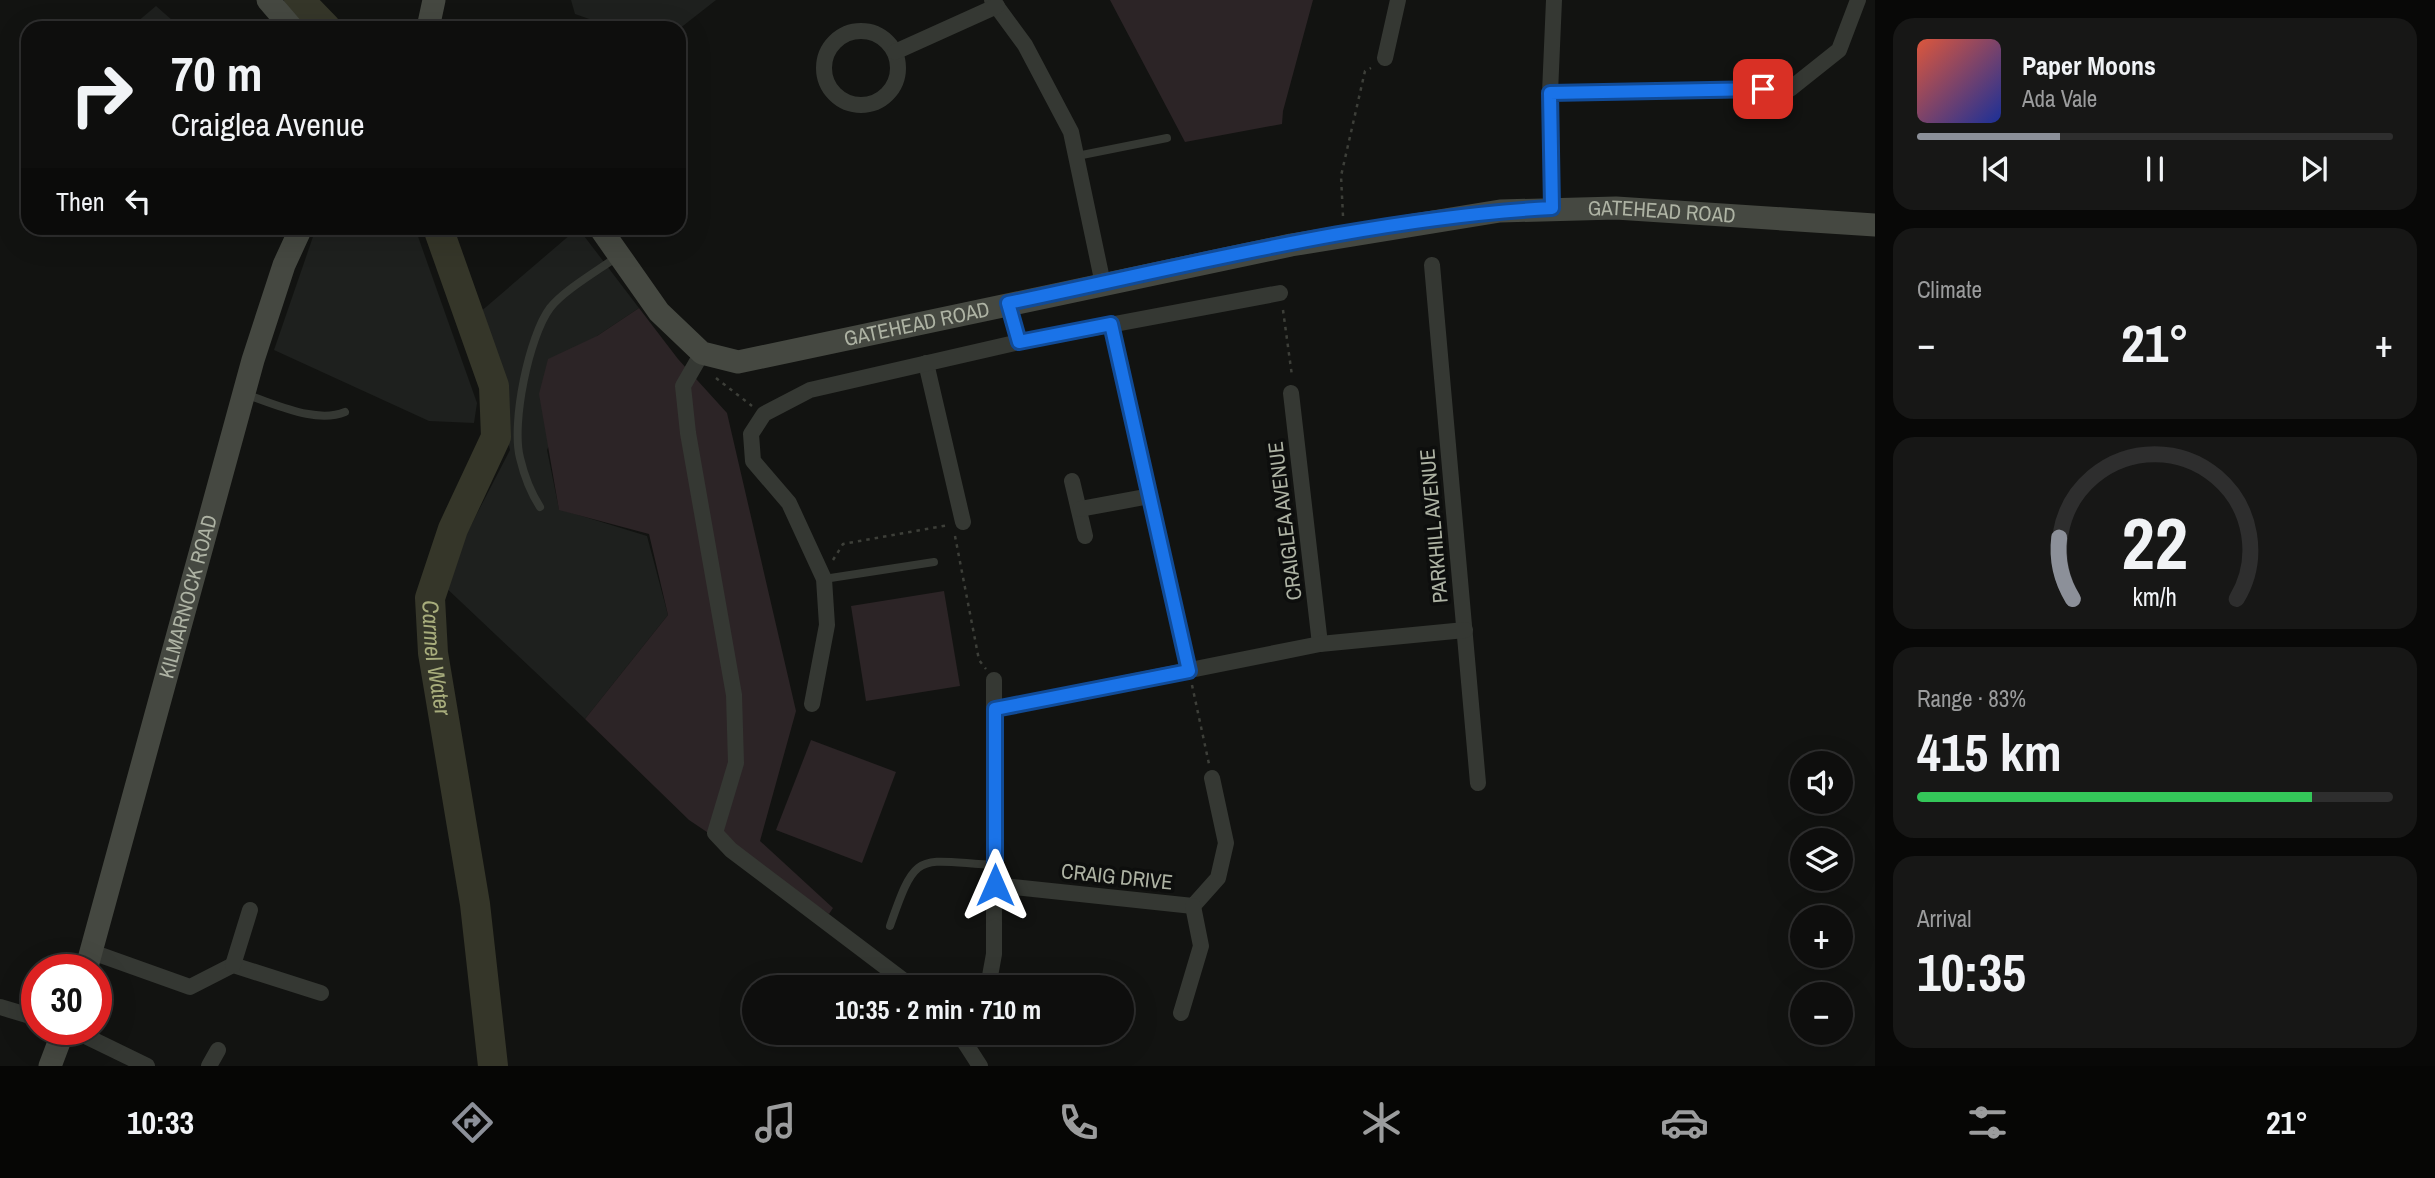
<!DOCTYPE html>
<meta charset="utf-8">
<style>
body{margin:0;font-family:"Archivo Narrow",sans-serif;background:#171716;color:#f1f3f6;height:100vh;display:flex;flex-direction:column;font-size:26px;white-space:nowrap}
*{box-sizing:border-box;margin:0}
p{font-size:23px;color:#9b9c9d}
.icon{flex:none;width:38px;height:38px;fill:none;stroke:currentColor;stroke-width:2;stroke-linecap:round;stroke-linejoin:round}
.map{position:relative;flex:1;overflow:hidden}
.drawer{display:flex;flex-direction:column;gap:18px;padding:18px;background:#080807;width:560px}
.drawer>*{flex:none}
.top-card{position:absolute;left:21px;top:21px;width:665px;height:214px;border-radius:21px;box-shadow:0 7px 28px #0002,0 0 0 2px #2e2e2e;background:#0e0e0d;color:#f1f3f6;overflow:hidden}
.fabs{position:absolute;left:1790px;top:751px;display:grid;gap:14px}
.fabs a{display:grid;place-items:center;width:63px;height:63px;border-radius:50%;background:#0e0e0d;box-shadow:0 7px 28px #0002,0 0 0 2px #2e2e2e;font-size:35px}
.speed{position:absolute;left:21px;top:954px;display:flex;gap:14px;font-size:35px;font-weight:700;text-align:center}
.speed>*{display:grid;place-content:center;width:91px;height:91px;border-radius:50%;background:#0e0e0d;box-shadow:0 7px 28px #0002,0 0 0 2px #2e2e2e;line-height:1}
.speed .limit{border:10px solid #d22;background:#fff;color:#111}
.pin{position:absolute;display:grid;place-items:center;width:60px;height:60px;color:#fff;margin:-30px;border-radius:14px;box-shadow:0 4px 10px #0006}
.me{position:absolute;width:77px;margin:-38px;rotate:0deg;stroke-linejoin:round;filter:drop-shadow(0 0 5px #0008)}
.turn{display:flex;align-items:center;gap:24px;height:147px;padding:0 35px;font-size:32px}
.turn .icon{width:91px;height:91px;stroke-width:2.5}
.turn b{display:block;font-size:49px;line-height:60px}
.then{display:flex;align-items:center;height:66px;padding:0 35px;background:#0003;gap:14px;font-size:26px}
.big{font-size:52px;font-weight:700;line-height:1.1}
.drawer .tile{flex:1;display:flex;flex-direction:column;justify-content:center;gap:10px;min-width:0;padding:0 24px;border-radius:21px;background:#171716}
.drawer .dial{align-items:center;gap:0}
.dial svg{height:182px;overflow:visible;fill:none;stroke:#2e2e2e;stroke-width:7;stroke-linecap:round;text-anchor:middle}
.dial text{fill:#f1f3f6;stroke:none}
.song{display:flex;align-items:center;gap:21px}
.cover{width:84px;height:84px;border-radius:10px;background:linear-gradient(135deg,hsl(10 70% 55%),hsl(230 70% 35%))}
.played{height:7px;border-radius:4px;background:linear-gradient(90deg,#8c9099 30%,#2e2e2e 30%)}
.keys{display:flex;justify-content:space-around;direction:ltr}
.heat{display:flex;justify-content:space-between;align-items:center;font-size:38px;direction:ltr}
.charge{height:10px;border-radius:5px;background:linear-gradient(90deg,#34c759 83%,#2e2e2e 0)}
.trip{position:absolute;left:742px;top:975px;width:392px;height:70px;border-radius:35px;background:#0e0e0d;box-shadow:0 7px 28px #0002,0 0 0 2px #2e2e2e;font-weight:700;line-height:70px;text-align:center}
.tab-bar{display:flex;height:112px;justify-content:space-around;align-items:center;background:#060605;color:#9b9c9d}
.tab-bar .icon{width:49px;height:49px}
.tab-bar .on{color:#8c9099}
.tab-bar b{font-size:32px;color:#f1f3f6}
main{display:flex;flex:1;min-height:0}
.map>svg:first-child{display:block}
.built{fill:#1e201e}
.green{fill:#2c2426}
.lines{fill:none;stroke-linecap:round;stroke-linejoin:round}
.river{stroke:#353629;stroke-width:30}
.path{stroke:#3d3f39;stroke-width:2.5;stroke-dasharray:3.5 5;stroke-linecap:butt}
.service{stroke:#353833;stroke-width:8}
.minor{stroke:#353833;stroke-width:16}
.secondary{stroke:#454841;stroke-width:23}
.route-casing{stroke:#114b97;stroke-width:18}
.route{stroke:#1a73e8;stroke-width:12}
.labels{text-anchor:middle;stroke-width:7;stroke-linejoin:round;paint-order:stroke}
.street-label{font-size:21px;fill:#aeb3a4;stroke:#0d0e0d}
.water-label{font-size:23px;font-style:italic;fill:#a8ad7c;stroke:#0d0e0d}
</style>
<main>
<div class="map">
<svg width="1875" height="1066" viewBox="0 0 1875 1066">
<rect width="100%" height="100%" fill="#121311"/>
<g class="built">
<polygon points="571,0 716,0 679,29 615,28 575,14"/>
<polygon points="156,6 181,28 130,28"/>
<polygon points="316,228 415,228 477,403 474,423 429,421 274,350"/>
<polygon points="578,228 639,308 597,336 547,450 559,509 647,536 668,615 585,719 441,583 510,450 479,313"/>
</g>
<g class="green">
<polygon points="1110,0 1313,0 1283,111 1282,124 1185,142"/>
<polygon points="639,308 678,359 727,413 796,711 760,841 833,908 829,914 689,820 585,719 668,615 649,534 559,510 539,394 548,359 597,336"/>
<polygon points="944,591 960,686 866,701 851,606"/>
<polygon points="811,740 896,772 862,863 776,830"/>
</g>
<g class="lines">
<g class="river">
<polyline points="299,0 326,28"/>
<path id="s1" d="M438,228L494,386L496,437L453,529L430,598L433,653L475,904L493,1066"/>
</g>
<g class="path">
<polyline points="1343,216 1341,176 1365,71 1371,68"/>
<polyline points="1283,310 1292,376"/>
<polyline points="716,378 752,406"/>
<polyline points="955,536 979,660 986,669"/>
<polyline points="833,560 843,544 949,525"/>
<polyline points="1192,685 1209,764"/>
</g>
<g class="service">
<polyline points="1077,156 1167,138"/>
<path d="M247,395C276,404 316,424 345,412"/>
<path d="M540,507C531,493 524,475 520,458C511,423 529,336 550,308C564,290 599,270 618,256"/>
<polyline points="824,579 934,562"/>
<path d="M890,926C917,848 917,861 995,865"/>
</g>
<g class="minor">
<polyline points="992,0 1025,45 1071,132 1103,284"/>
<circle cx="861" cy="68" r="37"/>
<polyline points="895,52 997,6"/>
<polyline points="1385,58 1398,0"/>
<polyline points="1550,93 1790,89 1839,50 1858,0"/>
<polyline points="1552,208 1550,93 1554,0"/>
<polyline points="1432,265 1478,783"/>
<polyline points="1008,303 1019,342"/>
<polyline points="1111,324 1189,671"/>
<polyline points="702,353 683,386 688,433 734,695 736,763 715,833 731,850 912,987"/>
<polyline points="926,363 963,522"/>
<polyline points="1291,393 1320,644"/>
<polyline points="1072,481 1085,536"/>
<polyline points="1080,509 1150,496"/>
<polyline points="812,704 827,625 824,579 789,503 753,461 751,434 764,414 810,390 1019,342 1280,293"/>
<polyline points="995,709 1320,644 1465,630"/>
<polyline points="995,885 1193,906 1218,878 1226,843 1212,778"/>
<polyline points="92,952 190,987 233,965 321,993"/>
<polyline points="233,965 250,910"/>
<polyline points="988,987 994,954 994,680"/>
<polyline points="0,1007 37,1018"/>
<polyline points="1181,1013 1201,946 1193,906"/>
<polyline points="71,1029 147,1066"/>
<polyline points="958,1032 980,1066"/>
<polyline points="209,1066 218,1050"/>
</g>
<g class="secondary">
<polyline points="268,0 292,28"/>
<polyline points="428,28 434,0"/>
<path id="s2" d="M600,228L659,312L702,353L738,362L1291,245L1500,211L1616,208L1875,225"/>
<path id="s3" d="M86,970L253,360L284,265L301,228"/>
<polyline points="50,1066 64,1029"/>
</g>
</g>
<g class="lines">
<g class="route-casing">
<path id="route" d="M995,885V709L1189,671L1111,324L1019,342L1008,303C1187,266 1369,218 1552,208L1550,93L1763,89"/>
</g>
<use href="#route" class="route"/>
</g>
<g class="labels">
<g class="street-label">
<text dy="7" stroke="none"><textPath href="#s2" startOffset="1138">GATEHEAD ROAD</textPath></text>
<text dy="7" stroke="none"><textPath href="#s2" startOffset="382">GATEHEAD ROAD</textPath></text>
<text transform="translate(1285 521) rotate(-97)" y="7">CRAIGLEA AVENUE</text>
<text transform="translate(1434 526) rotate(-95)" y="7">PARKHILL AVENUE</text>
<text dy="7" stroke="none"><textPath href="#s3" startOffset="387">KILMARNOCK ROAD</textPath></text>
<text transform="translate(1117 877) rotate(6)" y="7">CRAIG DRIVE</text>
</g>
<g class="water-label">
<text dy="8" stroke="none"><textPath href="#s1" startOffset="453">Carmel Water</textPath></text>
</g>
</g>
</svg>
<div class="fabs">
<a><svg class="icon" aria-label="sound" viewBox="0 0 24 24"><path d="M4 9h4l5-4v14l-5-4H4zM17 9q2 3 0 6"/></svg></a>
<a><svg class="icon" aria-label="layers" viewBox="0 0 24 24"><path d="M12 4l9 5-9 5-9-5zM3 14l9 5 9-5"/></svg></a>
<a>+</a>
<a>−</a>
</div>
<div class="speed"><div class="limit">30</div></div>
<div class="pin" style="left:1763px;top:89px;background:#d93025"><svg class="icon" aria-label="arrive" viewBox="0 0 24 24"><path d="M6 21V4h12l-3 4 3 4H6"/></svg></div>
<svg class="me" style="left:995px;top:885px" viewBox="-20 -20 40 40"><path d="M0-17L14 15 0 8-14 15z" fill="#1a73e8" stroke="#fff" stroke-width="4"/></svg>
<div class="trip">10:35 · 2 min · 710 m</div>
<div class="top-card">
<div class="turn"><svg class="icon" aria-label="right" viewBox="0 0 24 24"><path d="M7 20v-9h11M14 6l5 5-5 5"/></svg><div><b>70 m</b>Craiglea Avenue</div></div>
<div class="then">Then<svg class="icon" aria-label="left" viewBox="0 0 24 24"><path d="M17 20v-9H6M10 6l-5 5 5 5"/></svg></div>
</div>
</div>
<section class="drawer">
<div class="tile">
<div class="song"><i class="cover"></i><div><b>Paper Moons</b><p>Ada Vale</p></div></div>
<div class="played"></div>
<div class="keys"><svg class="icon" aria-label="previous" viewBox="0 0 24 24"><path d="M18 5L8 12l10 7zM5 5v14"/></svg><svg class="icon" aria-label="pause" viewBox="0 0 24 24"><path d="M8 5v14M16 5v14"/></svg><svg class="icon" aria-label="next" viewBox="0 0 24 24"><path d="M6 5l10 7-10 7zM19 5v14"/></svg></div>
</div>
<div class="tile"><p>Climate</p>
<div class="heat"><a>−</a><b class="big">21°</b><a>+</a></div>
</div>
<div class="tile dial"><svg viewBox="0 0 100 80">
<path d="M14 69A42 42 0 1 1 86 69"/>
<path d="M14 69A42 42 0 0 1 8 42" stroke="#8c9099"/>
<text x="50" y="56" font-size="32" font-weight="700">22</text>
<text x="50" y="72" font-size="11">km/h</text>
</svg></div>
<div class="tile"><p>Range · 83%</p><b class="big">415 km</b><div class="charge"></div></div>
<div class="tile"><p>Arrival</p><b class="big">10:35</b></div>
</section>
</main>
<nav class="tab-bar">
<b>10:33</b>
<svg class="icon on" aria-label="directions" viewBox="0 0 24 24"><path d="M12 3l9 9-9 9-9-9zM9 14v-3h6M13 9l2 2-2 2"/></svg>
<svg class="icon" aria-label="music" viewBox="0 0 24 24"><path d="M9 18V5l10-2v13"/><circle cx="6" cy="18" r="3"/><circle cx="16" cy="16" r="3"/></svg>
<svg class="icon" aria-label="phone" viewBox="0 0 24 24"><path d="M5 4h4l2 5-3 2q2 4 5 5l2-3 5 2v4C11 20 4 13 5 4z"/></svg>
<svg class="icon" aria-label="climate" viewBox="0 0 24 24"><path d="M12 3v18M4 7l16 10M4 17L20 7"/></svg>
<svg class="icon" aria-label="car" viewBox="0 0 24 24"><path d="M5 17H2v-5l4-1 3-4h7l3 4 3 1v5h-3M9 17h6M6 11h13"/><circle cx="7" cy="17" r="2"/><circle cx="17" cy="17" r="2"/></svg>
<svg class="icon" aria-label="filters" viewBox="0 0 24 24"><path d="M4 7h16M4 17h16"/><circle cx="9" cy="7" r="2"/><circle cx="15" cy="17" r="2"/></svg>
<b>21°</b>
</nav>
